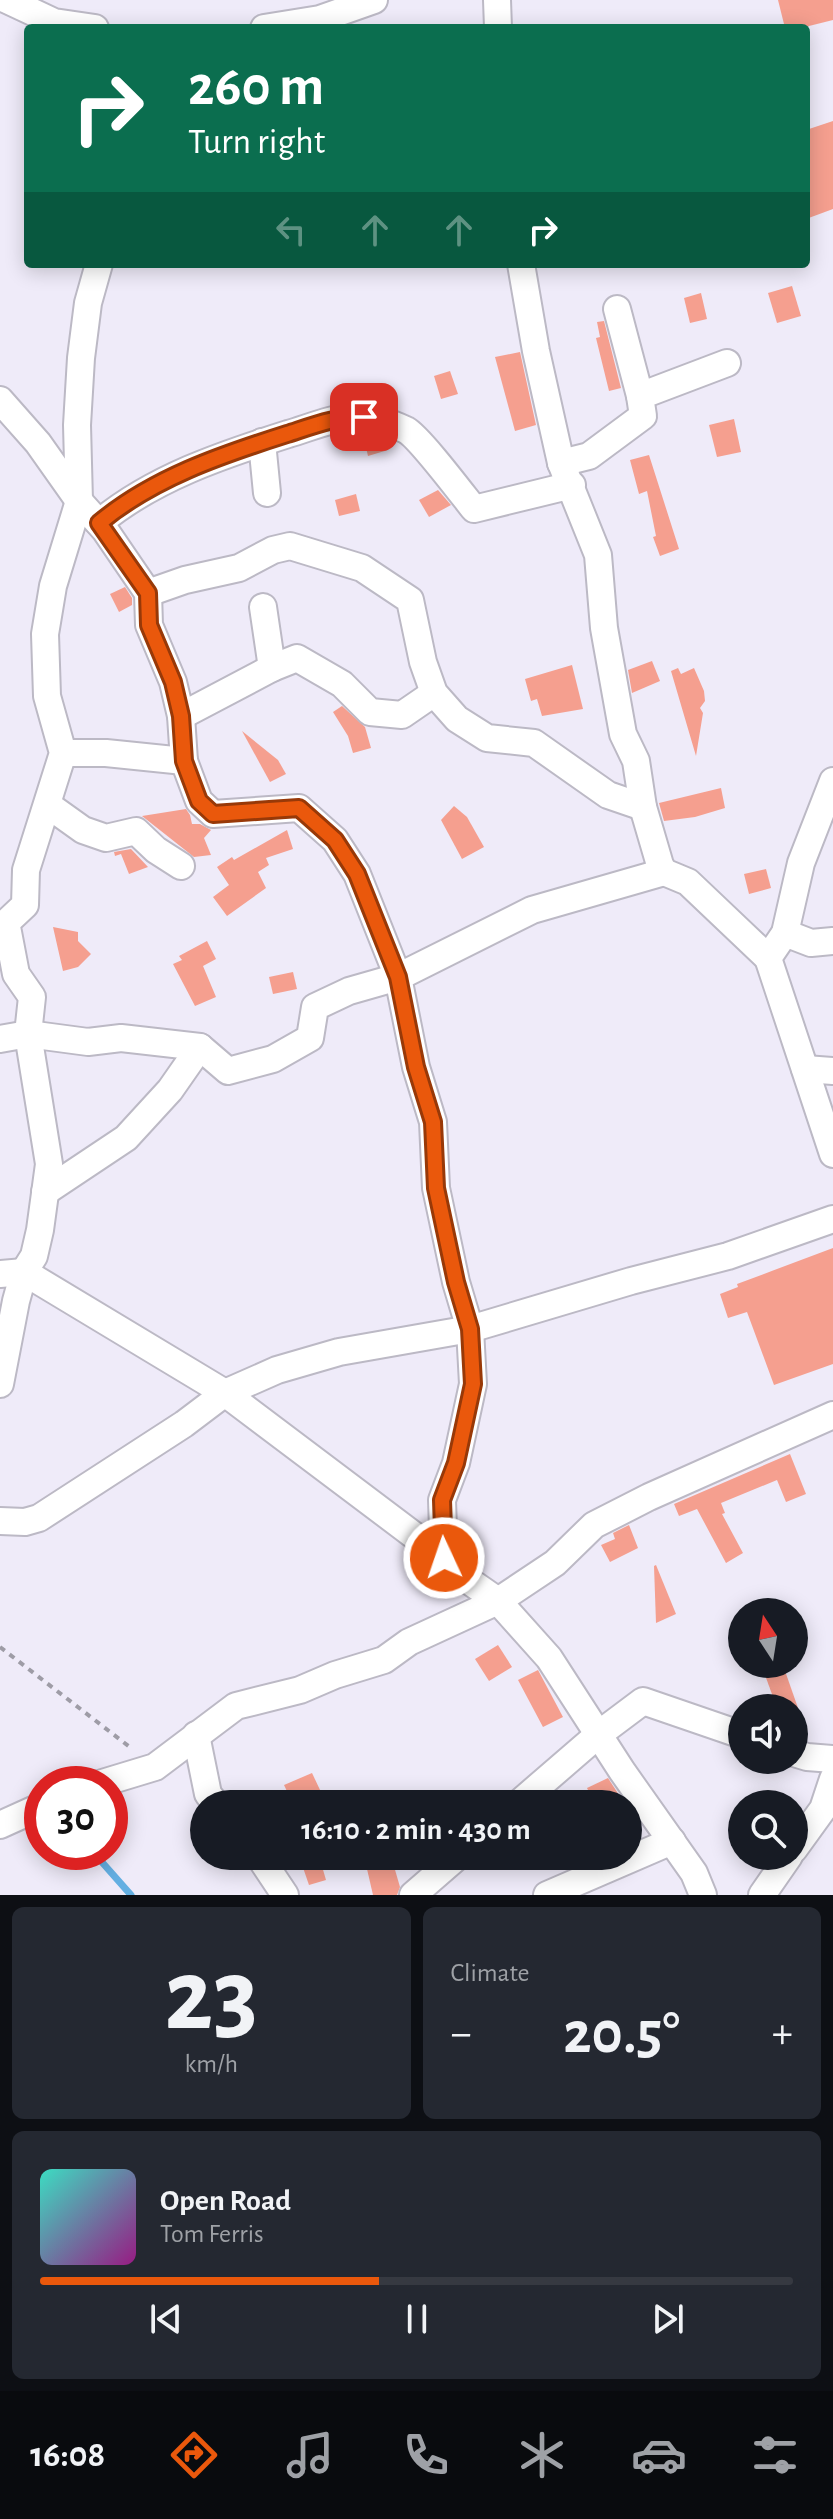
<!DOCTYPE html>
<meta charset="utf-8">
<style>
body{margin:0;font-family:"Alegreya Sans",sans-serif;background:#242831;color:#f1f3f6;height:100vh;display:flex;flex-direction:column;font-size:30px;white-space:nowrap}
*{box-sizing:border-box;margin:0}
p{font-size:26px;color:#9ea1a6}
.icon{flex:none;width:44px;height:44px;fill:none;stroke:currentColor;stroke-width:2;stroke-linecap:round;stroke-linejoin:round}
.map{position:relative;height:1895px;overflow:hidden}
.sheet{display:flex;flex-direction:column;gap:12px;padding:12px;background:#0d0f14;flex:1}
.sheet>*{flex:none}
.guide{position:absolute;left:24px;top:24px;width:786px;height:244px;border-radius:8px;box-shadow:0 4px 20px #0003;background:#0b6e4f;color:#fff;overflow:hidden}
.needle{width:52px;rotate:348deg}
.buttons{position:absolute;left:728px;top:1598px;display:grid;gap:16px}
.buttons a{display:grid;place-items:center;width:80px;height:80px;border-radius:50%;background:#171b24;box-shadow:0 4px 20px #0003;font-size:40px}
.speed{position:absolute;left:24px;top:1766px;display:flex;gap:16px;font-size:40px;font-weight:700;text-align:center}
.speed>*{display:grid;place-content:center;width:104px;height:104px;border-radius:50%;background:#171b24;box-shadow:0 4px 20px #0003;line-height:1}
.speed .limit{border:12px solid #d22;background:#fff;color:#111}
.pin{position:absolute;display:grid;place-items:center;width:68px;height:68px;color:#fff;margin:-34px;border-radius:16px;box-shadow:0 4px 12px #0006}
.me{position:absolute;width:88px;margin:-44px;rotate:357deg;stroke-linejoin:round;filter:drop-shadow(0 0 6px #0008)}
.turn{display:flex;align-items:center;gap:28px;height:168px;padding:0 32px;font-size:36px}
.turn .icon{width:104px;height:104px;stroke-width:2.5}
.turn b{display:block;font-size:56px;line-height:68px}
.lanes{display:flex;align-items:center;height:76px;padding:0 32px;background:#0003;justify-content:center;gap:40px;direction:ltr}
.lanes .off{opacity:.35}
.big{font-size:60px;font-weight:600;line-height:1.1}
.sheet .card{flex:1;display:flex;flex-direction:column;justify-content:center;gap:12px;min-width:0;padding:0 28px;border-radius:12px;background:#242831}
.sheet .dial{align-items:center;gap:0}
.dial b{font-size:104px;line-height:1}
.song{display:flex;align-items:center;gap:24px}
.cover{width:96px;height:96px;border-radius:12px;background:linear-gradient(135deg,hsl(170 70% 55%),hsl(310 70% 35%))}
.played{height:8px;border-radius:4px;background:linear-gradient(90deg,#ea580c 45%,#363941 45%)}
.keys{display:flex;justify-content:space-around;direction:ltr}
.heat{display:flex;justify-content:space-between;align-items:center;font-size:44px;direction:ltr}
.sheet .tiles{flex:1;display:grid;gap:12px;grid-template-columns:1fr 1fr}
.card:last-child{grid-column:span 2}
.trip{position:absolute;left:190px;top:1790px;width:452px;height:80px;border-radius:40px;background:#171b24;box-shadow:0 4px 20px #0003;font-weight:600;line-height:80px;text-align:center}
.dock{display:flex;height:128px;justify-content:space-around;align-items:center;background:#090b0e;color:#9ea1a6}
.dock .icon{width:56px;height:56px}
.dock .current{color:#ea580c}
.dock b{font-size:36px;color:#f1f3f6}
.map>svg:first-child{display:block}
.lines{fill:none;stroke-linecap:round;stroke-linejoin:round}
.stream{stroke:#64afe2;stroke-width:7}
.building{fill:#f59f8f}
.street-casing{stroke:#bcb9c5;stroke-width:30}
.path{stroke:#9e9ca6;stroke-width:4;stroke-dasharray:6 6;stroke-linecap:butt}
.street{stroke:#fff;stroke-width:26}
.route-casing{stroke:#983908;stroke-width:20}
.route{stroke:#ea580c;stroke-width:14}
</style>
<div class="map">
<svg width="833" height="1895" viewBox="0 0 833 1895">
<rect width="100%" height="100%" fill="#efebf9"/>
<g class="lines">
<polyline class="stream" points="93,1852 131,1895"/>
</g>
<g class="building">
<polygon points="778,0 833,0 833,20 801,28 785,28"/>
<polygon points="833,121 833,209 806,219 806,130"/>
<polygon points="792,286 801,316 777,323 768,293"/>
<polygon points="701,293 707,319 690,323 684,298"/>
<polygon points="604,321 621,388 609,391 596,338 600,337 597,322"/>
<polygon points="520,352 536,425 515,431 495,357"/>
<polygon points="450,371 458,394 441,399 434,376"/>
<polygon points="734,419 741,452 717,457 709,425"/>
<polygon points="368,434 386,439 388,450 368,456 363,435"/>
<polygon points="649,455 679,549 660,556 653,537 656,536 647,491 639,494 630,460"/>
<polygon points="438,490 451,505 429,517 419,500"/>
<polygon points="356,494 360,511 339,516 335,500"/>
<polygon points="125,587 132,598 132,605 119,612 110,594"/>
<polygon points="652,661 660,681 632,693 628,670"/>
<polygon points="572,665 583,709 542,716 537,699 531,701 525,679"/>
<polygon points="678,668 681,674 694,668 704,691 705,701 700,708 703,713 696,756 671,671"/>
<polygon points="342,706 365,727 371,748 353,753 348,736 333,712"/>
<polygon points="242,731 278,760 286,774 270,782"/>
<polygon points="721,788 725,808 695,817 664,821 659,803"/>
<polygon points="454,806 467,817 484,847 462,859 441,820"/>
<polygon points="186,809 190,815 192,824 200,824 211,830 204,838 211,855 194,857 142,816"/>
<polygon points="287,830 293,849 266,858 269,865 258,872 266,888 227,916 213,897 229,885 217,867 232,857 234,860"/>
<polygon points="131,849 148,867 129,874 121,854 115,856 114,852"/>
<polygon points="766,869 771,888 749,894 744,874"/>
<polygon points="53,927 78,932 78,941 91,954 78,967 63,971"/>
<polygon points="207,941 216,959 203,966 216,997 195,1006 173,964 182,960 179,956"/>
<polygon points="293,972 297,989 273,994 269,977"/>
<polygon points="833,1248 833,1364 774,1385 747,1312 728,1318 720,1294 738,1287 737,1284"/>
<polygon points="790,1454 806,1494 786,1502 777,1480 721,1503 725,1513 722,1514 743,1553 726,1563 697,1509 679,1516 674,1504"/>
<polygon points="629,1525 638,1548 610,1562 601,1545 615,1539 613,1533"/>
<polygon points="656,1565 676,1614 656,1623 654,1566"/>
<polygon points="498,1645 512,1667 489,1681 475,1659"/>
<polygon points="784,1668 798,1708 777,1708 765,1675"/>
<polygon points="538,1670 563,1717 543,1727 518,1680"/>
<polygon points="312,1773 321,1792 293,1804 284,1785"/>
<polygon points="608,1778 619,1795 624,1804 595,1804 587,1788"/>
<polygon points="299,1856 319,1856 326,1880 309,1885"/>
<polygon points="364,1856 391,1856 400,1887 397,1895 373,1895"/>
</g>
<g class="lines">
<g class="street-casing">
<g id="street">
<polyline points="7,0 54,22 95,28"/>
<polyline points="497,0 498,28"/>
<polyline points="264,28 320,19 374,0"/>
<polyline points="521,264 536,351 561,463 598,555 604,628 623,734 636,761 643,807 660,865 664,872 688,882 768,958"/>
<polyline points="617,309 640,396"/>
<polyline points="0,400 38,443 79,501 105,530 148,593 149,625 173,682 181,716 184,761 199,801 213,814 299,808 335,840 357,874 398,977 416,1067 433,1122 436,1188 456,1282 470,1329 473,1384 456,1463 442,1500 444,1558 449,1567 498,1601 549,1658 622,1771 694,1873 703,1895"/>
<polyline points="262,442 267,493"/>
<polyline points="561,463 589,456 643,416 640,396 727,363"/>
<path d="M99,523C153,478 222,455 288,434C309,428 331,418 353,417C370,415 391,423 406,430C419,437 462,494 474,509L572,485"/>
<polyline points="148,593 185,580 239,568 273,550 290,546 362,568 410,600 423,662 434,693 457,719 487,738 534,743 608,795 643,807"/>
<polyline points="263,607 272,668"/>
<polyline points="181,716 272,668 297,658 342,684 370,712 402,715 434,693"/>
<polyline points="63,753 106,753 184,761"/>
<polyline points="833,781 801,863 785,933 768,958 833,1154"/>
<polyline points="48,805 83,830 106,838 136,831 156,850 181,866"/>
<polyline points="785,933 811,943 833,941"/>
<polyline points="0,1039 28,1034 88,1042 121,1038 200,1047 228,1071 273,1059 310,1038 315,1007 349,991 398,977 532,910 664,872"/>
<polyline points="805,1069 833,1071"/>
<polyline points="45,1192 126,1138 170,1090 200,1047"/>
<polyline points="0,1274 24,1272 225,1393 444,1558"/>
<polyline points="0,1384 16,1301 24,1272 34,1256 40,1230 49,1164 28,1034 32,997 16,974 7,927 9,920 25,905 26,870 63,753 47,696 45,634 53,586 79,501 77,425 81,358 88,303 99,264"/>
<polyline points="0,1521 25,1522 39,1518 184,1424 225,1393 277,1370 339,1352 470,1329 631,1281 728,1256 833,1219"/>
<polyline points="196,1735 208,1794 216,1804"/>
<polyline points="794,1753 807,1757 833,1759"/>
<polyline points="99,1784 155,1767 236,1706 300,1690 335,1675 384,1660 409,1642 498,1601 555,1563 594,1525 649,1497 833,1415"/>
<polyline points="518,1804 599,1734 643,1701 742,1735"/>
<polyline points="0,1825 42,1806"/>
<polyline points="794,1849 823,1809 833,1779"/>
<polyline points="259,1856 285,1895"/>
<polyline points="413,1895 458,1856"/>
<polyline points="547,1895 672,1841"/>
<polyline points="762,1895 789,1856"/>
</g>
</g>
<polyline class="path" points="0,1647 131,1748"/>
<use href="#street" class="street"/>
</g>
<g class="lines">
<g class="route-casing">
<path id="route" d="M364,417C337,416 312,426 287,434C221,455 153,478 99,523L148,593L149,625L173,682L181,716L184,761L199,801L213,814L299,808L335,840L357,874L398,977L416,1067L433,1122L436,1188L456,1282L470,1329L473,1384L456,1463L442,1500L444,1558"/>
</g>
<use href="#route" class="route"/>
</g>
</svg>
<div class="buttons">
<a><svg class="needle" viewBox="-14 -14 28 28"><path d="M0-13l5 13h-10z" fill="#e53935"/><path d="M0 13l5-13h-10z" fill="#9ea1a6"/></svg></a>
<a><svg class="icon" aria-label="sound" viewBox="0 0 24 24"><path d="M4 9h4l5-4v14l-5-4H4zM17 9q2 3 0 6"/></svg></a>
<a><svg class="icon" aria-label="search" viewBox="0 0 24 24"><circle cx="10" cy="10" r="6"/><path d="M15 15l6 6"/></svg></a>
</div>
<div class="speed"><div class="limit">30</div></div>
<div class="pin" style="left:364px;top:417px;background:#d93025"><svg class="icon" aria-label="arrive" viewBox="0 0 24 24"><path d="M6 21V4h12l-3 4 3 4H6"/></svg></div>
<svg class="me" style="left:444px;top:1558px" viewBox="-20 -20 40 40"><circle r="17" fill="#ea580c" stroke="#fff" stroke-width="3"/><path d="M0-11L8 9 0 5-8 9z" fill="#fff"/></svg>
<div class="trip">16:10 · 2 min · 430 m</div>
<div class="guide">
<div class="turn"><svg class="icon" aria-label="right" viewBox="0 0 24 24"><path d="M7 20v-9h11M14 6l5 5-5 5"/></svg><div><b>260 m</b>Turn right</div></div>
<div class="lanes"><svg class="icon off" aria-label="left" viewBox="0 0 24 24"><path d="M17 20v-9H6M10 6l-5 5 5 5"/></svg><svg class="icon off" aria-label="ahead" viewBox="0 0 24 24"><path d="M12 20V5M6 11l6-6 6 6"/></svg><svg class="icon off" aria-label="ahead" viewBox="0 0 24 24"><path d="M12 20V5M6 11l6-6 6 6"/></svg><svg class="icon" aria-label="right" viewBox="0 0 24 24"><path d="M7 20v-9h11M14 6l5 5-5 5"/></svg></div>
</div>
</div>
<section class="sheet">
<div class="tiles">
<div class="card dial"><b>23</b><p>km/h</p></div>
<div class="card"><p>Climate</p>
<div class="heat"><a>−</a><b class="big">20.5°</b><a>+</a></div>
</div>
<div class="card">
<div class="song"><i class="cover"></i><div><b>Open Road</b><p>Tom Ferris</p></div></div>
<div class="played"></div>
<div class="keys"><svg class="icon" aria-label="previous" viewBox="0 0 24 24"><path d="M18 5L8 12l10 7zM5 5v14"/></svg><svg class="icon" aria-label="pause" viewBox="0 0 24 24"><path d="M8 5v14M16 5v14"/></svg><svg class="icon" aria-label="next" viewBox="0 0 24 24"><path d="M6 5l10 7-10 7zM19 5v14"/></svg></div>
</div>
</div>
</section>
<nav class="dock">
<b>16:08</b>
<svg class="icon current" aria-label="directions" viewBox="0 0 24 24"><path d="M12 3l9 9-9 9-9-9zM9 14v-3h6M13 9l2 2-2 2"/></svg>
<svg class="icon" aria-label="music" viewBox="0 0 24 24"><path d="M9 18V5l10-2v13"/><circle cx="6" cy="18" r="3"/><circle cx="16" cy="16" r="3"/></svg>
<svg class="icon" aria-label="phone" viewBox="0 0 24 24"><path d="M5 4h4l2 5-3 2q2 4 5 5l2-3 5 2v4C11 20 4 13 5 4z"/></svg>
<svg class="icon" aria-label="climate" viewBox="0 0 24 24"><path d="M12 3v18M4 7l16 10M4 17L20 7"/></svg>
<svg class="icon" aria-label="car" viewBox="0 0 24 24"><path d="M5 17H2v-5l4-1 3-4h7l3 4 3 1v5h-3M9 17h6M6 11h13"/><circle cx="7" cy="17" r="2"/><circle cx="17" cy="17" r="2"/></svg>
<svg class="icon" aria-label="filters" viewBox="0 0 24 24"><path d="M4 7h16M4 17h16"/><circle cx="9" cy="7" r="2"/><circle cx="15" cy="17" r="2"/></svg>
</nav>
